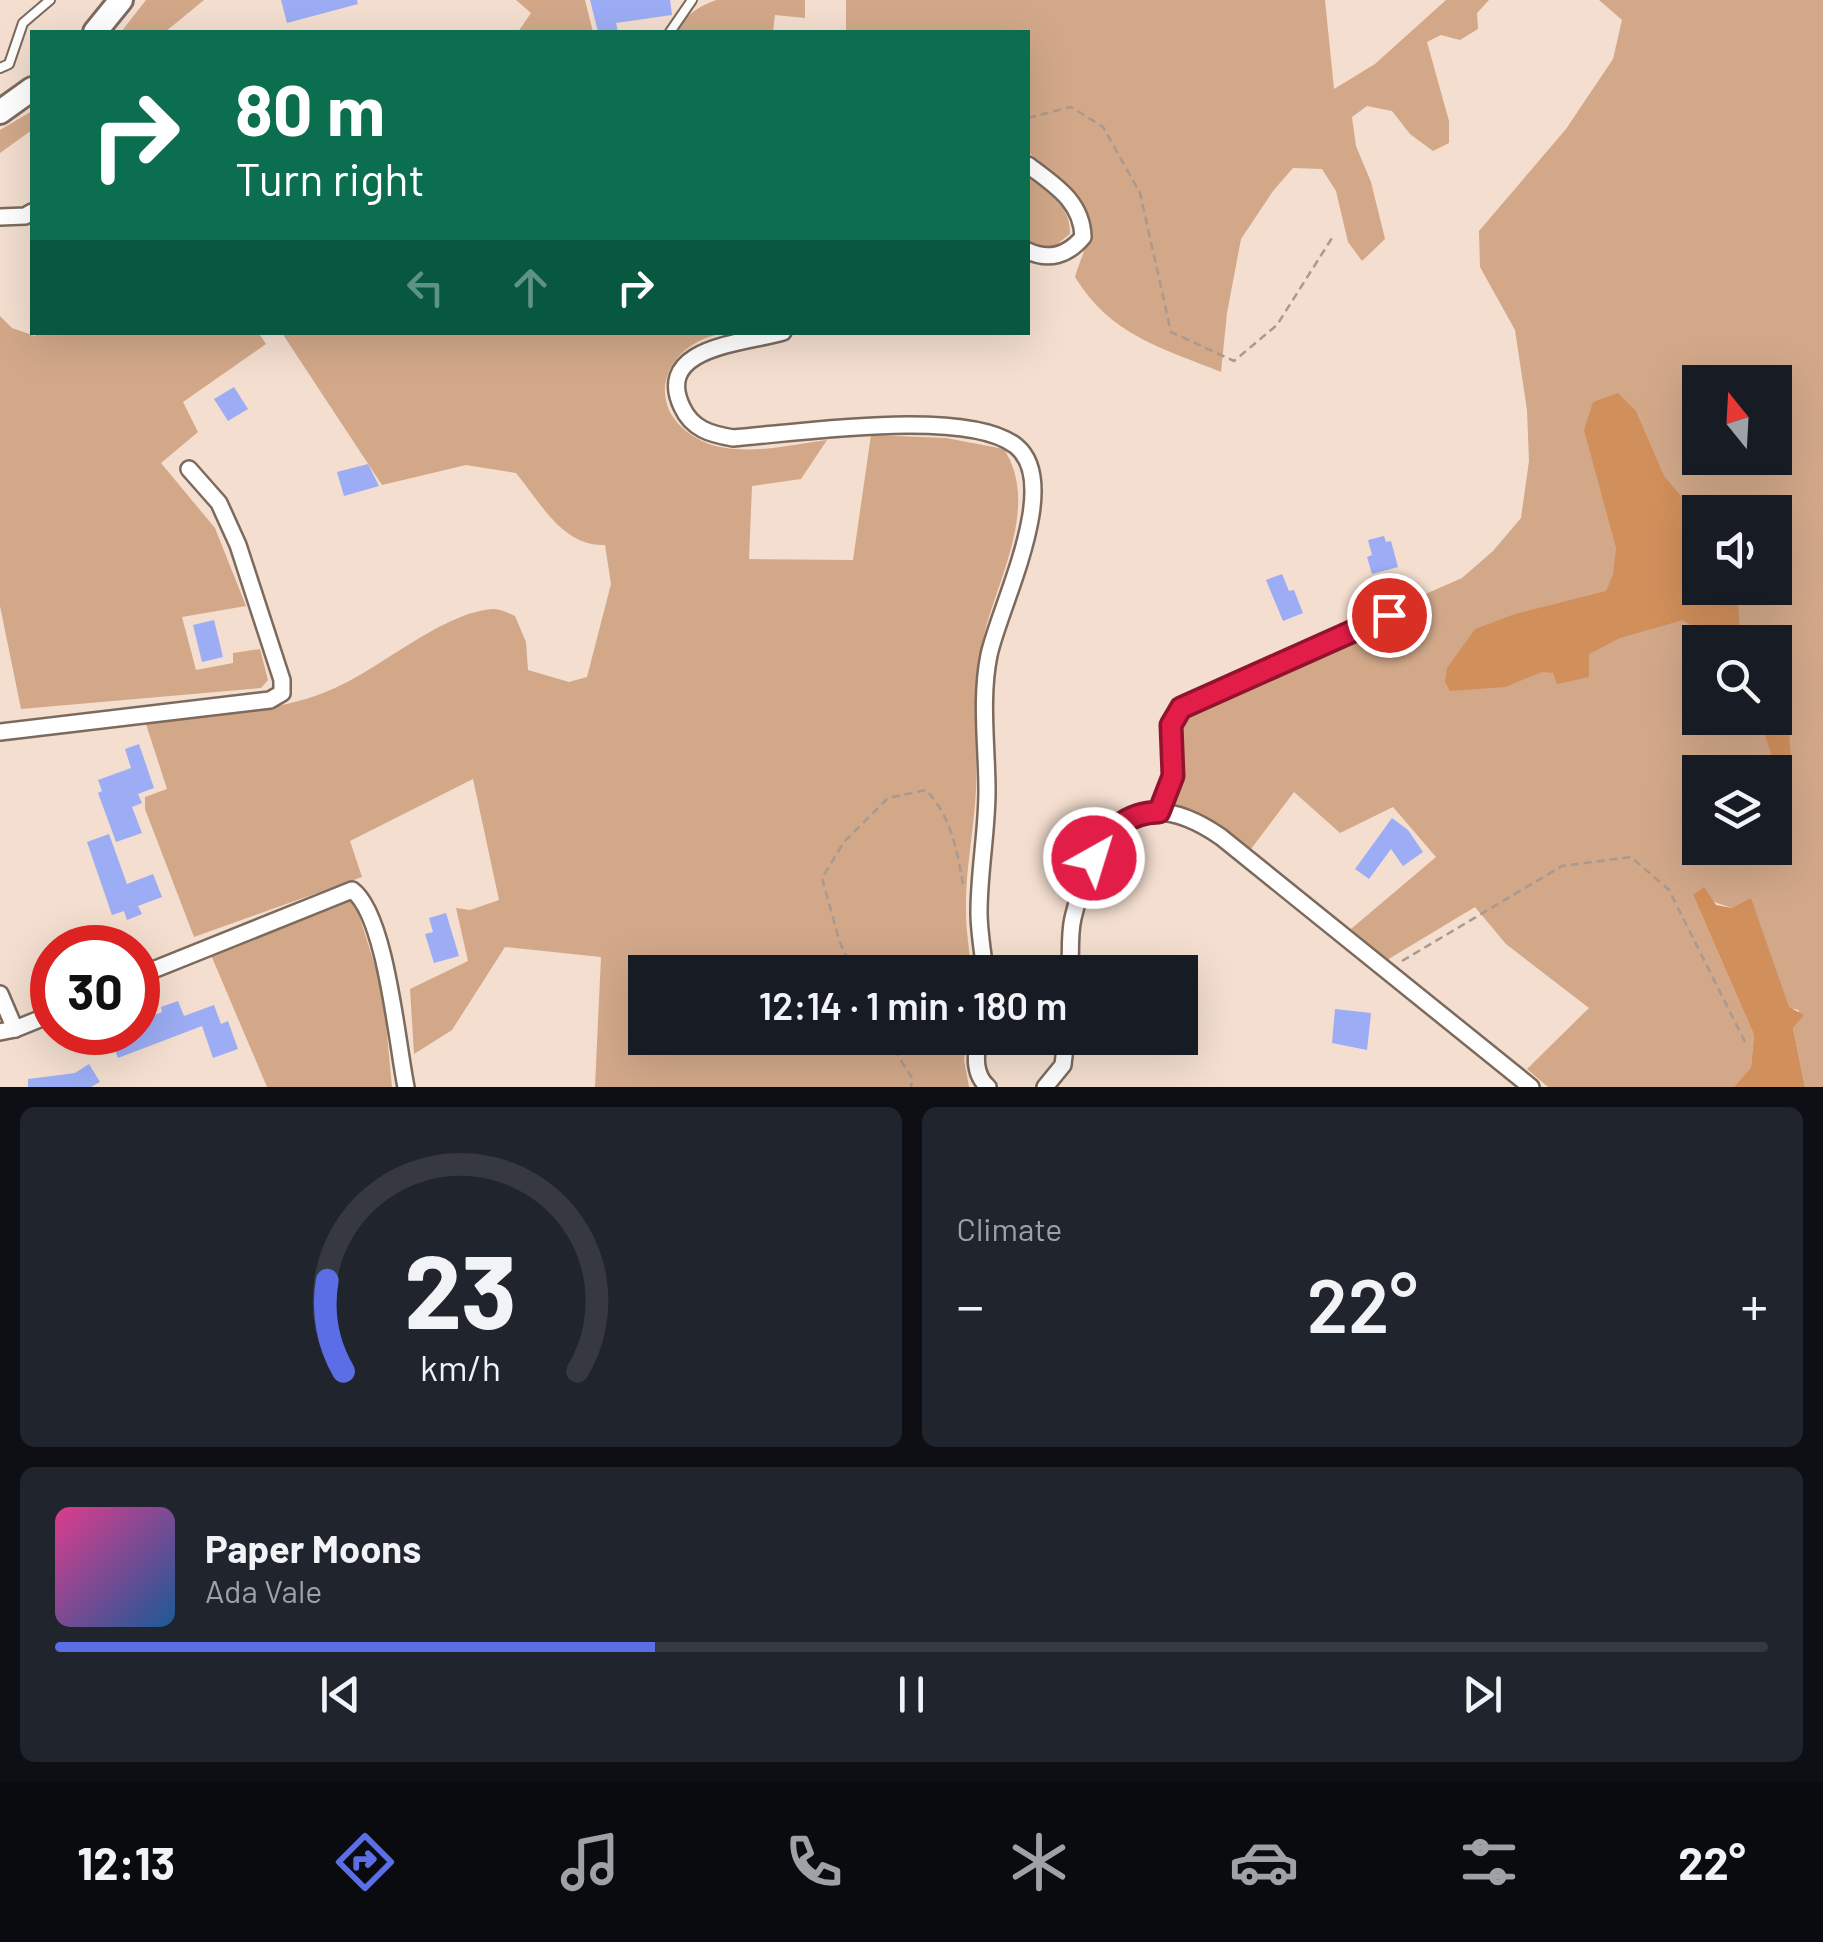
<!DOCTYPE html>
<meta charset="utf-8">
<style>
body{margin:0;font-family:Barlow,sans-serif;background:#20242c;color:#f1f3f6;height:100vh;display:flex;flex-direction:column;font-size:38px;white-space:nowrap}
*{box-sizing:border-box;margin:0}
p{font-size:32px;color:#9ea1a6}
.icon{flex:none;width:55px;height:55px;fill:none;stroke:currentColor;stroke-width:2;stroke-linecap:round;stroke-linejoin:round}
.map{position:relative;height:1087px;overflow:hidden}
.sheet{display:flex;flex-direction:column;gap:20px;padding:20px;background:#0d0f14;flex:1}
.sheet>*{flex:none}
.top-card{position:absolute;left:30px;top:30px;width:1000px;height:305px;border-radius:0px;box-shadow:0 10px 40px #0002;background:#0b6e4f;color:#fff;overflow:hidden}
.needle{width:65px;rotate:342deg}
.controls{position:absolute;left:1682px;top:365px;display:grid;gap:20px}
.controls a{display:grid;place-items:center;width:110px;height:110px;border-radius:0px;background:#171b24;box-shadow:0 10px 40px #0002;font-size:50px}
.speed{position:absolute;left:30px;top:925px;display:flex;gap:20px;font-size:50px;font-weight:700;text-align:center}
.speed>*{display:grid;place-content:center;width:130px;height:130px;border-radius:50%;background:#171b24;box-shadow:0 10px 40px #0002;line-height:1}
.speed .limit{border:15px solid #d22;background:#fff;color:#111}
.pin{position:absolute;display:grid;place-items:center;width:85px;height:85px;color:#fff;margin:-42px;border:5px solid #fff;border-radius:50%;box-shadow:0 2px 10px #0007}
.me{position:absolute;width:110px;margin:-55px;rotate:39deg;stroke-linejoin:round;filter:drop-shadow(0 0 8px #0008)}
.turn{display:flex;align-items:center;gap:35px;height:210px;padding:0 40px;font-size:45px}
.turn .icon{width:130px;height:130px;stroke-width:2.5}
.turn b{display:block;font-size:70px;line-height:85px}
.lanes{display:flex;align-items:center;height:95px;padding:0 40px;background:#0003;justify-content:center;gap:50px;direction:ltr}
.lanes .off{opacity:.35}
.big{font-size:75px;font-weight:600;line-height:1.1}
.sheet .tile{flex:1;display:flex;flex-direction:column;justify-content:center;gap:15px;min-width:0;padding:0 35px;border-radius:15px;background:#20242c}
.sheet .dial{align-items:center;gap:0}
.dial svg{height:260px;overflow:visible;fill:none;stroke:#363941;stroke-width:7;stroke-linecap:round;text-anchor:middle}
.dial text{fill:#f1f3f6;stroke:none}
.song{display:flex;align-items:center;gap:30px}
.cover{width:120px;height:120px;border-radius:15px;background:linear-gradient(135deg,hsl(330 70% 55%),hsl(210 70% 35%))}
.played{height:10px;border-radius:5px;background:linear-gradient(90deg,#5c6ee5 35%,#363941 35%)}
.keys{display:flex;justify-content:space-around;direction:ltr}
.heat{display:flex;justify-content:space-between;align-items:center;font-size:55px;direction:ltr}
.sheet .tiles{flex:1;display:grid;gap:20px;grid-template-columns:1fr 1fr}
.tile:last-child{grid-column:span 2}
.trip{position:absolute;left:628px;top:955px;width:570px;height:100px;border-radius:0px;background:#171b24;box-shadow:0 10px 40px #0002;font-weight:600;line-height:100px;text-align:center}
.tabs{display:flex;height:160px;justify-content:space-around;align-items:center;background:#090b0e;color:#9ea1a6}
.tabs .icon{width:70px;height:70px}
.tabs .active{color:#5c6ee5}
.tabs b{font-size:45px;color:#f1f3f6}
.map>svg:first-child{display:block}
.green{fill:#d2a889;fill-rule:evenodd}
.forest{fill:#d18f5b}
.building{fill:#9cadf5}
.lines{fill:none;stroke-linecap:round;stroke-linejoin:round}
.service-casing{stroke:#7c6a5d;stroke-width:12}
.minor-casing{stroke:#7c6a5d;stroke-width:20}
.secondary-casing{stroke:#7c6a5d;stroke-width:28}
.path{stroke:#a9998e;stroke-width:2.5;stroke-dasharray:8 5;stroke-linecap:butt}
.service{stroke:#fff;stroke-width:8}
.minor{stroke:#fff;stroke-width:15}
.secondary{stroke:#fff;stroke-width:22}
.route-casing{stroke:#92132f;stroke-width:25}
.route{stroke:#e11d48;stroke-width:18}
</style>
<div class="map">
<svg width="1823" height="1087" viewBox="0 0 1823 1087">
<rect width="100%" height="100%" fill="#f3decf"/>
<g class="green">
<polygon points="146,0 204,0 165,32 121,32"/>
<polygon points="516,0 585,0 593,32 518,32 531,13"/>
<path d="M716,0H805V18L775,15L773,32H675C686,15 697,7 716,0Z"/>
<path d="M846,0H1325L1334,89L1375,64L1446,0H1489L1477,13L1478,29L1460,40L1441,35L1427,42L1449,121V143L1433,151L1410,134L1392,111L1367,106L1352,117L1356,146L1371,182L1385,239L1362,261L1348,242L1336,191L1322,169L1293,168L1273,191L1241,239L1227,313L1221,372C1162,348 1110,335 1075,277C1079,263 1085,251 1088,238C1099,199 1053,173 1028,152V32H846Z"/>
<path d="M1599,0H1823V1087H1805L1793,1028L1799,1010L1789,1008L1732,908L1693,895L1754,1035L1751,1067L1734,1087H1548L1527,1069L1589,1008L1506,944L1475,907L1387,960L1351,929L1436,857L1393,807L1340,833L1294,792L1251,849L1194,811L1169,805C1173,794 1176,783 1177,771C1178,750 1170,730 1183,711L1395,618L1391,609L1462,578L1493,551L1521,518L1529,461L1527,410L1515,330L1480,267L1479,231L1566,129L1613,59L1622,20ZM1700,382H1775V458H1700ZM1700,512H1775V588H1700ZM1700,642H1775V718H1700ZM1700,772H1775V848H1700Z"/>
<polygon points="32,111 32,130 0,153 0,130"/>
<path d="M1028,177C1048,194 1071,205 1070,234L1051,249L1028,241Z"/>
<polygon points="0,316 12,328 35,336 38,332 258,332 266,344 183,402 198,432 161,463 215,528 246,606 182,617 196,670 233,663 233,653 260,649 268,680 261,688 21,709 0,606"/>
<path d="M282,333H724C660,344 641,411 702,441C738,458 789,445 827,440L801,479L752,486L749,559L853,560L871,435L946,438L1004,449C1039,504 1000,574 985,631C971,685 977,736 976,790C974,831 965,871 966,912C966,932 970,952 971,972H645V1038H967L964,1060L969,1087H595L601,957L505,947L452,1030L414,1054L410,989L468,961L456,908L470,910L499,900L473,779L350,841L362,877L194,937L145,809V797L167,789L145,721C207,715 278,714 335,688C381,668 445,611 494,609C500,609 509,613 515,616L526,642L528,670L569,682L587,677L611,584L605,545C563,547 540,502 516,473L466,465L382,485Z"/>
<polygon points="342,896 350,898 356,905 383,992 392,1087 267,1087 211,955"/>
</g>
<g class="forest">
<polygon points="1618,393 1636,411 1664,476 1700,519 1700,588 1744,588 1748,592 1738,604 1740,630 1752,642 1713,642 1683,620 1620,638 1589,654 1589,677 1557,684 1553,673 1542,672 1505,687 1450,691 1445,682 1447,668 1475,629 1515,614 1606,591 1613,575 1616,548 1584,430 1593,402"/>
<polygon points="1775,689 1789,732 1792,770 1784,775 1776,770 1760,718 1775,718"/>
<polygon points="1704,887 1716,905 1732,908 1751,898 1789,1007 1804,1015 1793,1028 1805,1087 1734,1087 1751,1067 1754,1035 1693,895"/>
</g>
<g class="building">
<polygon points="281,0 357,0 358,4 287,23"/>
<polygon points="590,0 670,0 672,15 616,23 618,32 598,32"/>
<polygon points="234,387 248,409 228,421 214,399"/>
<polygon points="368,464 379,486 344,496 337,472"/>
<polygon points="1384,536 1386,542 1391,541 1398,567 1372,574 1367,557 1372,555 1368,540"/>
<polygon points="1282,574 1289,591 1294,590 1303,613 1283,621 1266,580"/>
<polygon points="214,620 223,657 202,662 193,625"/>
<polygon points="139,744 154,788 138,794 142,803 132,807 142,833 116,842 98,793 102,791 98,780 131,768 125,749"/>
<polygon points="1392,818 1408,830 1423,852 1403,866 1391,849 1369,879 1355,869"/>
<polygon points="109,834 127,884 153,874 162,897 138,906 142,914 127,920 124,911 112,915 87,842"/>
<polygon points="446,913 459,956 434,963 425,934 433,932 429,918"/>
<polygon points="178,1001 184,1016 214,1005 221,1024 228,1021 238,1049 213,1058 202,1026 118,1058 108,1032 138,1032 138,1025 147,1022 146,1018 162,1012 161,1007"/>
<polygon points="1335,1009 1371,1013 1367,1050 1332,1043"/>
<polygon points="89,1064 100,1082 91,1087 28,1087 28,1079 75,1073"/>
</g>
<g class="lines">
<g class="service-casing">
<g id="service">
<polyline points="670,32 692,0"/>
<polyline points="0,68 9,64 23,23 50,0"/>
<polyline points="1159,812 1173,776 1171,725 1181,708 1389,615"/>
</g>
</g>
<g class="minor-casing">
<g id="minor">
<path d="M1028,165C1054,185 1082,201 1083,237C1068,255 1049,261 1028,251"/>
<polyline points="0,217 25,216 32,212"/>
<path d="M783,332C747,343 653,346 682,407C692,429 710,434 733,438C796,433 968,407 1016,446C1063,484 999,607 989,655C980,699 987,747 987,791C987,831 979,872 979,912C979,932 983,953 985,972"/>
<polyline points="0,732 270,700 282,693 282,680 238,545 219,503 189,469"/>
<path d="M1070,972C1071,955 1069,935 1073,918C1093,833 1134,777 1221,837L1531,1087"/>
<path d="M138,976L352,890C386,914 397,1044 406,1087"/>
<polyline points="0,994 15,1029"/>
<polyline points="0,1032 15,1029 52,1014"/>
<path d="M978,1038C976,1055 973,1074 988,1087"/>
<polyline points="1045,1087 1063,1065 1066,1038"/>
</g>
</g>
<g class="secondary-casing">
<g id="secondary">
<polyline points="95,32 121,0"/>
<polyline points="0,112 32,89"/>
</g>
</g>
<g class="path">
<polyline points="1028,118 1071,107 1103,127 1140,193 1171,332 1234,361 1277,325 1332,238"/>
<polyline points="1402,961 1562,866 1631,857 1669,890 1746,1044"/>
<path d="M854,972L840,943L822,878L844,842L888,798L926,790C951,816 957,850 963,884"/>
<polyline points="887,1038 912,1078 911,1087"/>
</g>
<use href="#service" class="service"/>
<use href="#minor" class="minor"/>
<use href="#secondary" class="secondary"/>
</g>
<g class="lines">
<g class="route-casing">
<path id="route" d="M1094,858C1109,830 1126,813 1159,812L1173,776L1171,725L1181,708L1389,615"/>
</g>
<use href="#route" class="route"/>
</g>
</svg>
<div class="controls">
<a><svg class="needle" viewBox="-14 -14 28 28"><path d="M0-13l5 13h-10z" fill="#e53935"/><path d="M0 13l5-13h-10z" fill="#9ea1a6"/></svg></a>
<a><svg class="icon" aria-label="sound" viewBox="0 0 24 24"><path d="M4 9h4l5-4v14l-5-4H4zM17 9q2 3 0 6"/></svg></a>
<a><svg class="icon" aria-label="search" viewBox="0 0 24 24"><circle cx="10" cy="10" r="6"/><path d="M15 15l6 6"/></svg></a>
<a><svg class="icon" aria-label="layers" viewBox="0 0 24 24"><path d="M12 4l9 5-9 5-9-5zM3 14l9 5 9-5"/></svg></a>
</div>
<div class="speed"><div class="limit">30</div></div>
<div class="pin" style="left:1389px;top:615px;background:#d93025"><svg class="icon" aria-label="arrive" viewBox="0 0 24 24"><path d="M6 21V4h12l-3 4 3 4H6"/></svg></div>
<svg class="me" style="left:1094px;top:858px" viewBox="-20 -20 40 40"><circle r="17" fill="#e11d48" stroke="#fff" stroke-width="3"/><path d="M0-11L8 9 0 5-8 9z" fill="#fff"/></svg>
<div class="trip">12:14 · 1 min · 180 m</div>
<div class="top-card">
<div class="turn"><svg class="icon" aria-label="right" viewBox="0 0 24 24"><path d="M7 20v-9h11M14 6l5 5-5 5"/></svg><div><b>80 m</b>Turn right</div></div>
<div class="lanes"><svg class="icon off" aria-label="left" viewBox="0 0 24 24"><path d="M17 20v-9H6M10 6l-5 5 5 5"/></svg><svg class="icon off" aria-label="ahead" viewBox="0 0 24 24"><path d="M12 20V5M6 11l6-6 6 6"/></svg><svg class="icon" aria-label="right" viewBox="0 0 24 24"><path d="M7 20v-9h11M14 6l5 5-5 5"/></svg></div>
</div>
</div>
<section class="sheet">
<div class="tiles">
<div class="tile dial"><svg viewBox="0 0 100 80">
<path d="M14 69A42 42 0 1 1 86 69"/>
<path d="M14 69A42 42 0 0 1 9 41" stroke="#5c6ee5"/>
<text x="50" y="56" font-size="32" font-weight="700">23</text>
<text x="50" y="72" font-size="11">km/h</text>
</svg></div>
<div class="tile"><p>Climate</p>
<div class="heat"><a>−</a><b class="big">22°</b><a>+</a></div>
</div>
<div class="tile">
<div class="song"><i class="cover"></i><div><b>Paper Moons</b><p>Ada Vale</p></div></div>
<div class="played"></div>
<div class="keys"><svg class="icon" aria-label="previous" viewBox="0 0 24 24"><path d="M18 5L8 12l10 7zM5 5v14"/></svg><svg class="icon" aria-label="pause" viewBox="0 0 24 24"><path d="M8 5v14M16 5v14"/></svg><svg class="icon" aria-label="next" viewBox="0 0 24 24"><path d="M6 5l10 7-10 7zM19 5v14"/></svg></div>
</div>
</div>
</section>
<nav class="tabs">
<b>12:13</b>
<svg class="icon active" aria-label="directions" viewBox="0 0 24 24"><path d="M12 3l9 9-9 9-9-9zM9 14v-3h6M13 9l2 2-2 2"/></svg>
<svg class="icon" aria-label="music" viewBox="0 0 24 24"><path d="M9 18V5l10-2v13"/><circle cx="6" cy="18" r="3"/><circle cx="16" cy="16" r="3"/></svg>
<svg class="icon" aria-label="phone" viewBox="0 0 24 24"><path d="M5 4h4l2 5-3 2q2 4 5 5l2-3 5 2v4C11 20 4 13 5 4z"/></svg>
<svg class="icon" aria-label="climate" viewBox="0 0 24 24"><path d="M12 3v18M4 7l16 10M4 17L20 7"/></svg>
<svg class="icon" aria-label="car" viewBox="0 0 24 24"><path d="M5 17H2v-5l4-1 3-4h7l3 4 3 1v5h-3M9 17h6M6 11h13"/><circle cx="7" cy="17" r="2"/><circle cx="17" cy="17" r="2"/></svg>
<svg class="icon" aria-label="filters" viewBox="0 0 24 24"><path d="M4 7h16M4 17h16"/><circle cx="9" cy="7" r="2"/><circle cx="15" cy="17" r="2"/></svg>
<b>22°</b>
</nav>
